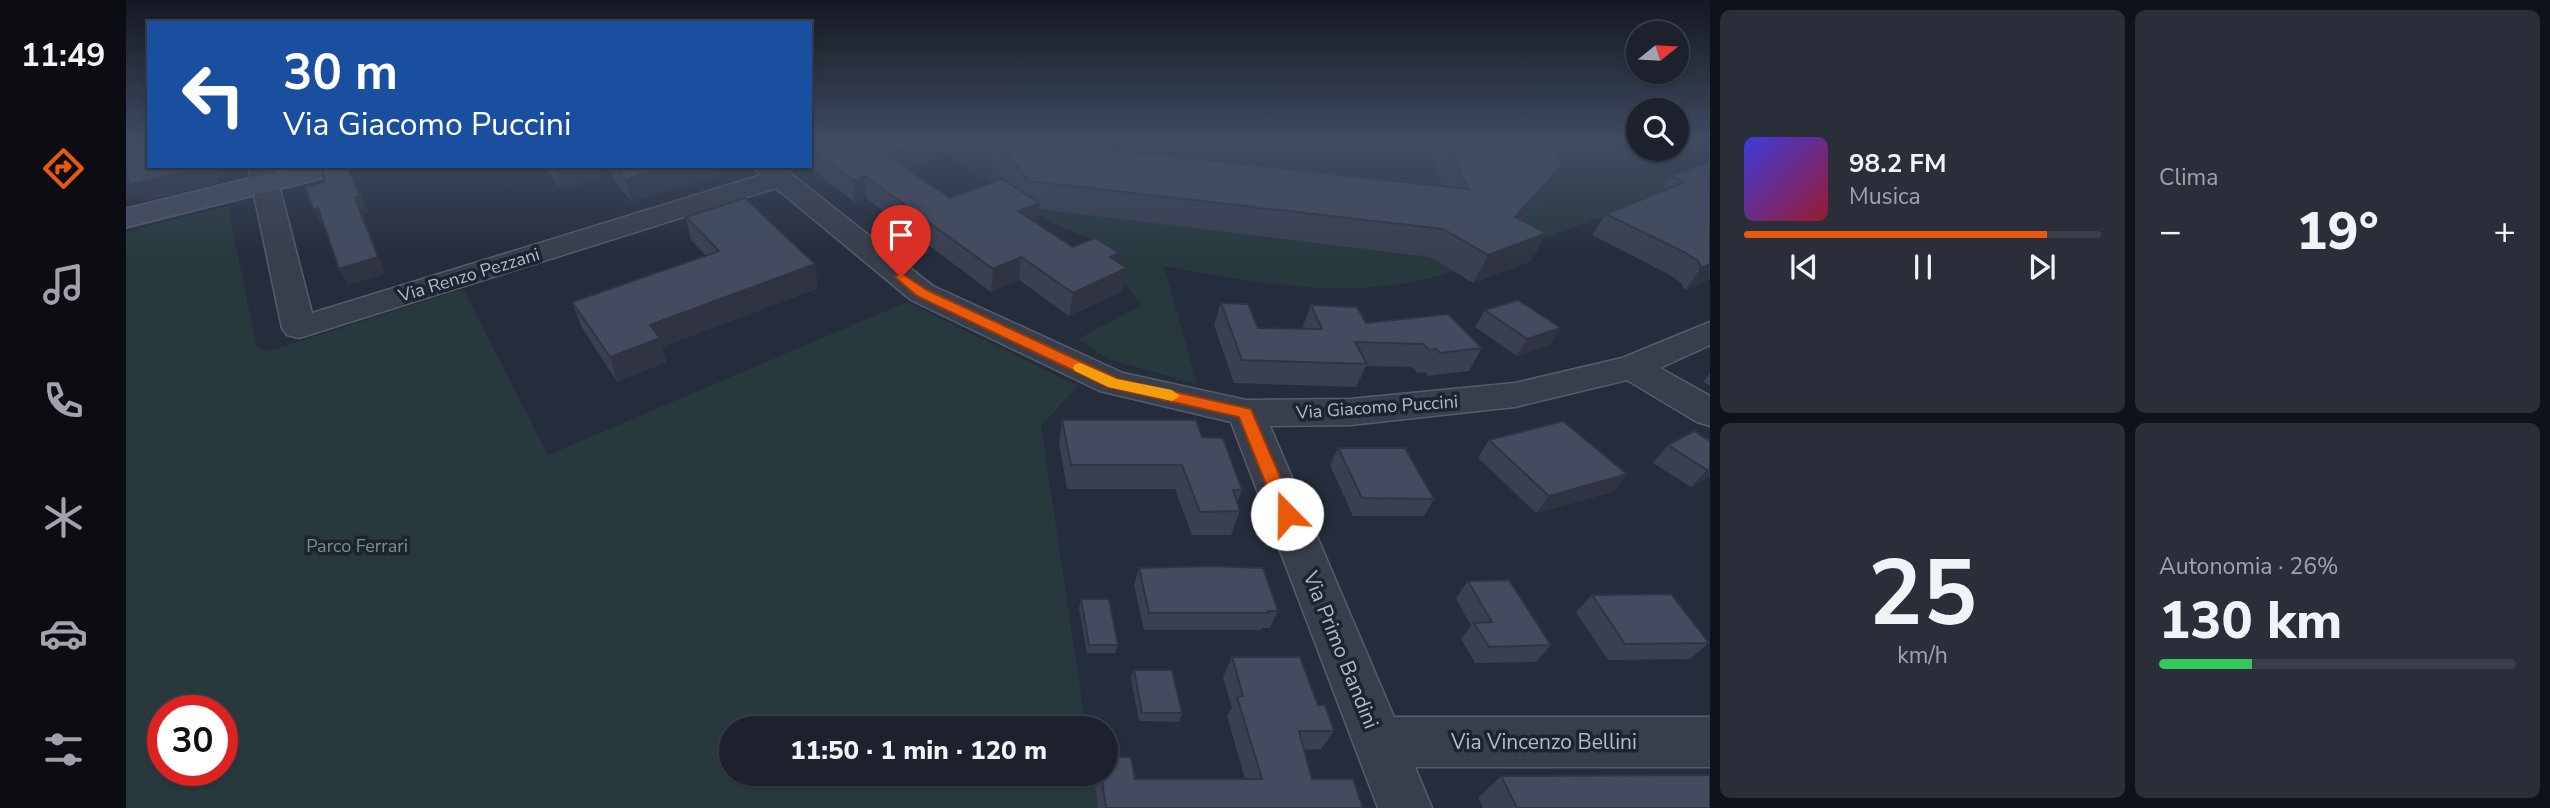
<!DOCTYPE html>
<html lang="it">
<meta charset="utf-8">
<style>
body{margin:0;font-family:"Nunito Sans",sans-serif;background:#292e39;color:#f1f3f6;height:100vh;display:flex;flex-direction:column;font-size:26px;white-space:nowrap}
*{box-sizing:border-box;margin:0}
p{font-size:23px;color:#a0a3aa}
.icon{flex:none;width:38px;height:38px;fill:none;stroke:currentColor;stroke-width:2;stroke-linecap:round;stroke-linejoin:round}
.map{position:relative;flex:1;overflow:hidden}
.panel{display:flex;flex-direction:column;gap:10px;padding:10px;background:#0f1219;width:840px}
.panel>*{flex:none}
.hud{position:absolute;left:21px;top:21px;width:665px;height:147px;border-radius:0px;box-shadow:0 2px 5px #0004,0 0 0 2px #3a3e49;background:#1a4fa0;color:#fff;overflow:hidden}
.needle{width:46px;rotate:72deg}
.fabs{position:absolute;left:1500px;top:21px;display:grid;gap:14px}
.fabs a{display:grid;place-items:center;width:63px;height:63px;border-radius:50%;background:#1c212d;box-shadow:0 2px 5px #0004,0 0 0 2px #3a3e49;font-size:35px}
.speed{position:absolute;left:21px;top:695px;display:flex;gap:14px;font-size:35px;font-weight:700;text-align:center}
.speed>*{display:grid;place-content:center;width:91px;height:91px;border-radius:50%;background:#1c212d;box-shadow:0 2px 5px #0004,0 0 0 2px #3a3e49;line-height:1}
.speed .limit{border:10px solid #d22;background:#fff;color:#111}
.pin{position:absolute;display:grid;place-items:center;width:60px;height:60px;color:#fff;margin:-72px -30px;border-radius:50% 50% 50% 0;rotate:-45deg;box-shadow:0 0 7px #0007}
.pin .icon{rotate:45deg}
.me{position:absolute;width:77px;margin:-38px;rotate:338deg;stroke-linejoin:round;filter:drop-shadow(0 0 5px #0008)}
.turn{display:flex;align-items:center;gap:24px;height:147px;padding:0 21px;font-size:32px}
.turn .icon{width:91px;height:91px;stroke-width:2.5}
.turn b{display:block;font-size:49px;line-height:60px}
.big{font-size:52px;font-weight:800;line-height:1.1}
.panel .tile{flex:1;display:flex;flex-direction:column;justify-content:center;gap:10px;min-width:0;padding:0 24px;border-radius:10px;background:#292e39}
.panel .dial{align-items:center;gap:0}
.dial b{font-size:91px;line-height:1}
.song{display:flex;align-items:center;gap:21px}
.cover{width:84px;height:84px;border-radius:10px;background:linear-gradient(135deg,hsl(240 70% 55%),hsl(350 70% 35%))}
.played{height:7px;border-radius:4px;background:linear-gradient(90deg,#ea580c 85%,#3a3e49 85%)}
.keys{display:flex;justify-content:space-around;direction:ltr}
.heat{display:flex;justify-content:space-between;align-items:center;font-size:38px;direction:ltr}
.charge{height:10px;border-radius:5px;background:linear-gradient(90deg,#34c759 26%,#3a3e49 0)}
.panel .tiles{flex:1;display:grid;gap:10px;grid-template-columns:repeat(2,1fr)}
.trip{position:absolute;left:593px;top:716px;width:399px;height:70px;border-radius:35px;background:#1c212d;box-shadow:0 2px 5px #0004,0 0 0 2px #3a3e49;font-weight:800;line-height:70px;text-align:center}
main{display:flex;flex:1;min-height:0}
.tabs{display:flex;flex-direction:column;width:126px;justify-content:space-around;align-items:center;background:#0b0d12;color:#a0a3aa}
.tabs .icon{width:49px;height:49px}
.tabs .on{color:#ea580c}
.tabs b{font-size:32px;color:#f1f3f6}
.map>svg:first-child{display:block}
.green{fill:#28393e;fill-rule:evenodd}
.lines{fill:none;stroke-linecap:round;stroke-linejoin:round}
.street-casing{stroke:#575c6a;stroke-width:3}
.secondary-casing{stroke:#575c6a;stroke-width:4}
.street{fill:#393e4c;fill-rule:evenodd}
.secondary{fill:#474d5f;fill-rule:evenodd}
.wall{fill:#3a4051}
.shaded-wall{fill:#303442}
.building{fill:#444b5e;stroke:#303442;stroke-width:2}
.route{fill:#ea580c;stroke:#983908;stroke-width:2}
.slow{fill:#f59e0b}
.labels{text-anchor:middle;stroke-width:7;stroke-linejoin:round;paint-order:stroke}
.street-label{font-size:18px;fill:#b5b9c8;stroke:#1e2331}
.park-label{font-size:18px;fill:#6d977d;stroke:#1e2331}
.near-street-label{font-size:21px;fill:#b5b9c8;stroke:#1e2331}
</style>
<main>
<nav class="tabs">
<b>11:49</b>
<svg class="icon on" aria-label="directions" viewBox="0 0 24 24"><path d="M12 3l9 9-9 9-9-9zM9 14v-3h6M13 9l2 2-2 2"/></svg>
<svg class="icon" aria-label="music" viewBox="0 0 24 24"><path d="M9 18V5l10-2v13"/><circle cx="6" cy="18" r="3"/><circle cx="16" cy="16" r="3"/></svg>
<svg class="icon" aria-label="phone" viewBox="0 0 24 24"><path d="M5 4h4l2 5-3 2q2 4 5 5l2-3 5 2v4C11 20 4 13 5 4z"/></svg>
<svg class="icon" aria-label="climate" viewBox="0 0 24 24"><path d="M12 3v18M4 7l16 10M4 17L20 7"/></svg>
<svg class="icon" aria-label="car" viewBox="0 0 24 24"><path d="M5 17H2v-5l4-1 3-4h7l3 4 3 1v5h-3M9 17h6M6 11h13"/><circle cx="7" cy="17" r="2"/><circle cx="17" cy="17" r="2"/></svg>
<svg class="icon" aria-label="filters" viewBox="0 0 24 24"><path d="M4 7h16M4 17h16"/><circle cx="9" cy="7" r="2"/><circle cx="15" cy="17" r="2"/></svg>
</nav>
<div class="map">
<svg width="1584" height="808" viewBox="0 0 1584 808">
<rect width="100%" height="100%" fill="#252c3c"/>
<g class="green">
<path d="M798,141H1477L1571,182C1513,203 1455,225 1397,246C1357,261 1317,278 1275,284C1195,295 1116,281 1038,266L1071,384L982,359L952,339L1016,305L981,262L986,248L929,224Z"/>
<path d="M102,206L130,345L140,352L337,289L422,455L781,302L952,386L915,426L960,728H606V774H967L972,808H0V232ZM37,710H96V770H37Z"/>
</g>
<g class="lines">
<g class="street-casing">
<polygon id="street" points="122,166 148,166 186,313 635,175 626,166 655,166 807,286 997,373 1120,400 1224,399 1389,383 1496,358 1584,322 1584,345 1534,368 1584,396 1584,426 1571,422 1501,380 1389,407 1224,425 1144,426 1268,717 1584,717 1584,767 1289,767 1306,808 1252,808 1105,422 974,391 785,300 650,188 173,338 161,335 156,328"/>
</g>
<g class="secondary-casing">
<polygon id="secondary" points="175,166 223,166 220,172 0,227 0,209"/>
</g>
<use href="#street" class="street"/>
<use href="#secondary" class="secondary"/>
</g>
<g class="wall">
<polygon points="684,141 811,141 811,159 781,169 824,198 881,182 853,144 823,155 823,141 940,141 954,146 1317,186 1299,141 1423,141 1437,164 1422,190 1396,220 1405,261 1347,283 1304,257 913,209 912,224 947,247 994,253 992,262 997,291 943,316 893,280 865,292 740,198 728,202 682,166 684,166"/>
<polygon points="1479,141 1512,141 1493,147"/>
<polygon points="1584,162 1584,279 1559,290 1555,283 1542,274 1466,235 1480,214 1534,192 1544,176"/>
<polygon points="418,166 471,166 474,178 435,189"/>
<polygon points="484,166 589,166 591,176 505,201 488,180"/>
<polygon points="560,217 692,288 536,347 540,362 491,382 455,326 446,302 580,256 565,240"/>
<polygon points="1095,303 1132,328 1176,329 1185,305 1240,323 1356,348 1343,371 1302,376 1299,372 1291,373 1286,367 1240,366 1230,387 1108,383 1088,325"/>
<polygon points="1359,310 1435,328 1424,345 1391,356 1349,327"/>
<polygon points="1584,373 1584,386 1577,382"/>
<polygon points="936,420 1076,437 1116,490 1111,503 1114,511 1105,535 1066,535 1049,489 941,489 933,443"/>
<polygon points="1363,440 1501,474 1487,492 1410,513 1352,458"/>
<polygon points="1584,441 1584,476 1565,487 1527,463 1542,445"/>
<polygon points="1212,448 1308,499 1298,516 1227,516 1204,465"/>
<polygon points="1013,568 1152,611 1144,628 1136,628 1135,630 1018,630 1008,585"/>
<polygon points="1342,581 1425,645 1410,662 1349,663 1335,639 1345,626 1330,598"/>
<polygon points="1466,595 1583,643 1564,659 1482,660 1450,612"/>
<polygon points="955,599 992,645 989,653 961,653 953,608"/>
<polygon points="1106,657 1192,705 1208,731 1195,749 1178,750 1186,779 1237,808 972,808 967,774 980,774 1009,779 1119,779 1101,716 1106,708 1097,677"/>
<polygon points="1008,670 1056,713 1053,722 1013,721 1005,678"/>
<polygon points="1375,776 1584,808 1357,808 1352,798"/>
</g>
<g class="shaded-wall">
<polygon points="800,141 811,141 811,159 761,176 760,155"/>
<polygon points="823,141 853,141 853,144 823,155"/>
<polygon points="1496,141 1512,141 1493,147"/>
<polygon points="1437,164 1422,190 1374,244 1389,217"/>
<polygon points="81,166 93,166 95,177 92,177 93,183 15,202 11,198 0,200 0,180"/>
<polygon points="221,166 242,212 237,214 260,274 222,285 213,269"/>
<polygon points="428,166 471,166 474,178 435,189"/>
<polygon points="543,166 589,166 591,176 505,201 500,179"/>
<polygon points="739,176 740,198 728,202 727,180"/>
<polygon points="914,203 912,225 892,211"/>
<polygon points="192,208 200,224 195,225 187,209"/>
<polygon points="1421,233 1405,261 1347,283 1362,255"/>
<polygon points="994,253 990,273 1001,268 997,291 943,316 947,293 984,257"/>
<polygon points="895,257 893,280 865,292 867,269"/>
<polygon points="689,264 692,288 536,347 540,362 491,382 484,357 524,325"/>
<polygon points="1584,264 1584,279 1559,290 1575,268"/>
<polygon points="1435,328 1424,345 1391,356 1401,339"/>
<polygon points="1584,468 1584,476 1565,487 1581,470"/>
<polygon points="1501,474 1487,492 1410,513 1423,496"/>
</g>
<g class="building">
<polygon points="0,141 23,141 23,166 81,166 2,185 2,179 0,180"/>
<polygon points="684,141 800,141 760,155 824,198 876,179 914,203 892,211 947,247 969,238 994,253 984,257 1001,268 947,293 895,257 867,269 739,176 727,180 684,148"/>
<polygon points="872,141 940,141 954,146 1342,189 1321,141 1423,141 1437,164 1389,217 1421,233 1362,255 1317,229 903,181"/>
<polygon points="1584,162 1584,264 1575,268 1572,261 1558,252 1480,214 1559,182 1544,176"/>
<polygon points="202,166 221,166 234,196 229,198 252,257 213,269 192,208 187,209 179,187 199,182 195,168"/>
<polygon points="489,166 543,166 500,179"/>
<polygon points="619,198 689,264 524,325 534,338 484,357 446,302 593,251 560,217"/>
<polygon points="1392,300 1435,328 1401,339 1359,310"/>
<polygon points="1095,303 1122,304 1132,328 1196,329 1185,305 1231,307 1240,323 1322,314 1356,348 1314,353 1311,349 1303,350 1297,344 1229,342 1241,364 1116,360"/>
<polygon points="936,420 1070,420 1076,437 1097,438 1116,490 1107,490 1114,511 1074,512 1056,465 945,465"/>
<polygon points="1437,421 1501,474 1423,496 1363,440"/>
<polygon points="1568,431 1584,441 1584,468 1581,470 1542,445"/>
<polygon points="1212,448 1279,448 1308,499 1236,498"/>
<polygon points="1085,566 1137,568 1152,611 1142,611 1143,613 1023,613 1013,568"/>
<polygon points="1383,580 1425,645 1363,647 1348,623 1366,622 1342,581"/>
<polygon points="1545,594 1583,643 1499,644 1466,595"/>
<polygon points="955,599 983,599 992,645 963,645"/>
<polygon points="1106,657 1174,657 1192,705 1199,705 1208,731 1173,731 1186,779 1227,779 1237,808 980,808 975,774 980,774 980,757 1005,757 1009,779 1136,779 1111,697 1117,696"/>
<polygon points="1008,670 1046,670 1056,713 1016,713"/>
<polygon points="1584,775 1584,808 1391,808 1375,776"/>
</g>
<linearGradient id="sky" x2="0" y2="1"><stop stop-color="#141821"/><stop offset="0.55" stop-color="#404b61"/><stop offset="1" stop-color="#404b61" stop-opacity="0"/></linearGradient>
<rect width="1584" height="255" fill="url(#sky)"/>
<polygon class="route" points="775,273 801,290 992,379 1125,409 1170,514 1167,519 1154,519 1152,514 1113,417 982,387 791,296 769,277"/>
<polygon class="slow" points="954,363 991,379 1046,390 1054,396 1046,401 982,387 949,371 947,368 949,364"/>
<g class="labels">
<g class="street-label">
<text transform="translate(343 275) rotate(-17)" y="6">Via Renzo Pezzani</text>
<text transform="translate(1251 407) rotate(-4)" y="6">Via Giacomo Puccini</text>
</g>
<g class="park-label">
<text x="231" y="552">Parco Ferrari</text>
</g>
<g class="near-street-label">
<text transform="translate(1215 650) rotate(68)" y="7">Via Primo Bandini</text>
<text x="1418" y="749">Via Vincenzo Bellini</text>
</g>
</g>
</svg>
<div class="fabs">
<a><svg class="needle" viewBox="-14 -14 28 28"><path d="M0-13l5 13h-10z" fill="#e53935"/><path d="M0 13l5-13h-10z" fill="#a0a3aa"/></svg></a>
<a><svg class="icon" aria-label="search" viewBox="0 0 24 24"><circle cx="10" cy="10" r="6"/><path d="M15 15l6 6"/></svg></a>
</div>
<div class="speed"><div class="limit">30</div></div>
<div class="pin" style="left:775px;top:277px;background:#d93025"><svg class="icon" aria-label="arrive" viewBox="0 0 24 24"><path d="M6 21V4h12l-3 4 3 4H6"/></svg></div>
<svg class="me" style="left:1161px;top:514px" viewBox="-20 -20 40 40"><circle r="19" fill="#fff"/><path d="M0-13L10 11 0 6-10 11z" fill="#ea580c"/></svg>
<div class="trip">11:50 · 1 min · 120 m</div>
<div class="hud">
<div class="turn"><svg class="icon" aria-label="left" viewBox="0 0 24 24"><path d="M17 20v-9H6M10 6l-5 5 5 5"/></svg><div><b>30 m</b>Via Giacomo Puccini</div></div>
</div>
</div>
<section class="panel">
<div class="tiles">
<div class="tile">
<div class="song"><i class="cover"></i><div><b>98.2 FM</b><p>Musica</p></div></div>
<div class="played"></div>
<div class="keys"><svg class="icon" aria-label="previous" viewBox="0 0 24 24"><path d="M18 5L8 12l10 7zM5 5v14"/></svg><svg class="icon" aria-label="pause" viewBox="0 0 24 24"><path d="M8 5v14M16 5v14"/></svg><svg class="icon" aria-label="next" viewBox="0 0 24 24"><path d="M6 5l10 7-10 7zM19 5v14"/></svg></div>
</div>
<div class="tile"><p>Clima</p>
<div class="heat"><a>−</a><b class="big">19°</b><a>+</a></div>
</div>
<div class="tile dial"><b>25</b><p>km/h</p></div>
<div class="tile"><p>Autonomia · 26%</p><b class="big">130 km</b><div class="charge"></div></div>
</div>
</section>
</main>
